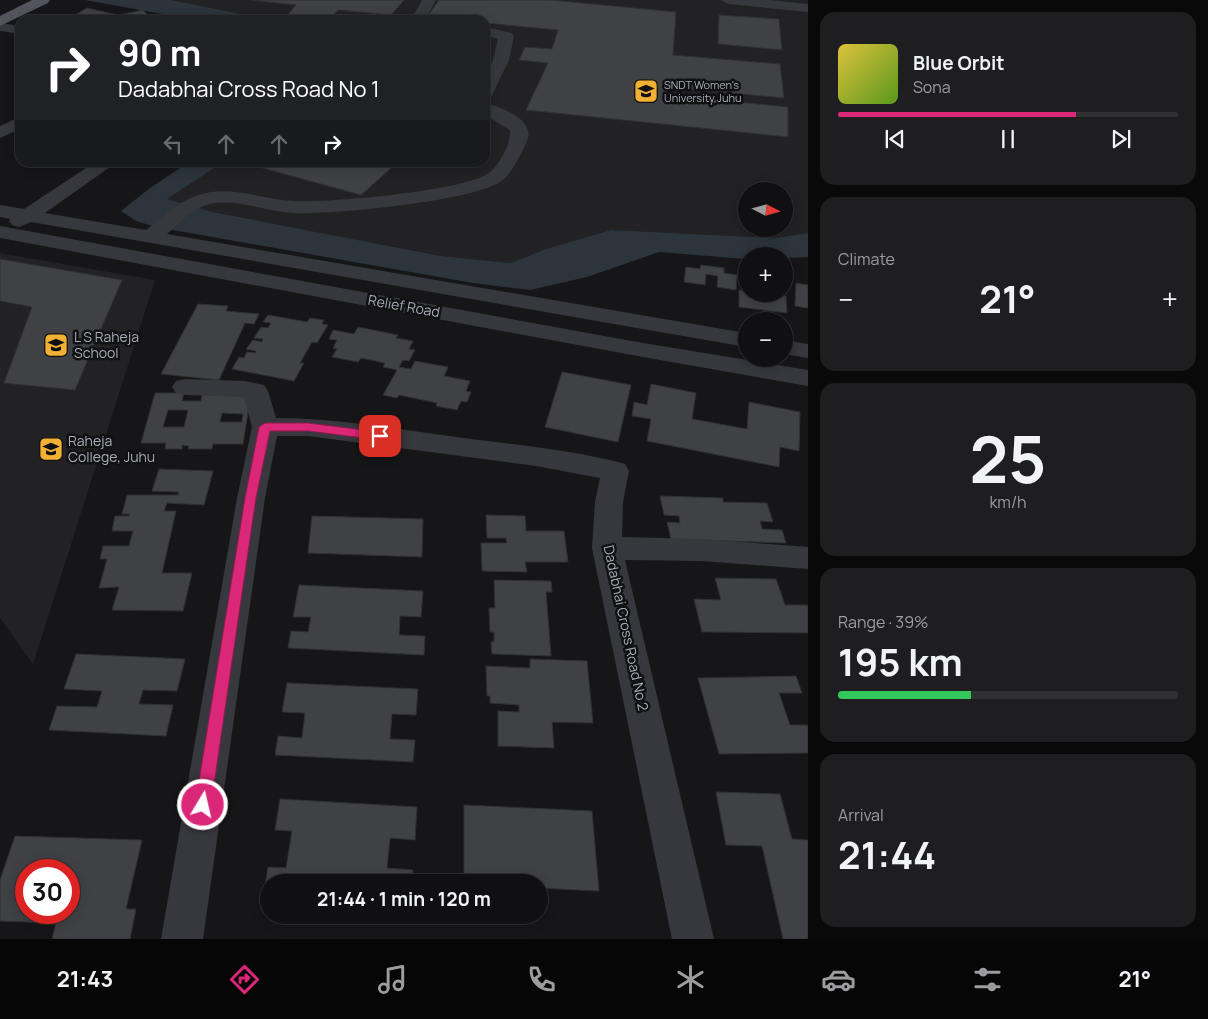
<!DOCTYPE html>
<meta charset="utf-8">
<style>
body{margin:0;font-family:Manrope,sans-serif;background:#1e1e20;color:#f1f3f6;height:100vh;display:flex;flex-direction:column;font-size:19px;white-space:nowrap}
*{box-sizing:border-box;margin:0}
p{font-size:16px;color:#9c9d9f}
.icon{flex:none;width:28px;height:28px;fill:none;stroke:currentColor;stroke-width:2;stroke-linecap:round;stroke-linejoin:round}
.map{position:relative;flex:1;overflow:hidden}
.panel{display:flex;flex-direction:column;gap:12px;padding:12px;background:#09090a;width:400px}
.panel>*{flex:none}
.banner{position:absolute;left:15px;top:15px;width:475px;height:152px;border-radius:15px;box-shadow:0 2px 12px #0003,0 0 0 1px #303032;background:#202124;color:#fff;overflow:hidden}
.needle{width:32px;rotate:96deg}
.fabs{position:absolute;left:738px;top:182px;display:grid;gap:10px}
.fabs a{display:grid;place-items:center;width:55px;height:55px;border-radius:50%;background:#101012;box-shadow:0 2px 12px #0003,0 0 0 1px #303032;font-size:25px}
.speed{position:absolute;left:15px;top:859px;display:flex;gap:10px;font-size:25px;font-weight:700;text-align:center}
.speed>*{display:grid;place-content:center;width:65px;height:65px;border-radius:50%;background:#101012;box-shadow:0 2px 12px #0003,0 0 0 1px #303032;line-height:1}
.speed .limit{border:8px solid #d22;background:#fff;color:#111}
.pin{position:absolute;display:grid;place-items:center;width:42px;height:42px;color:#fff;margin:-21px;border-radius:10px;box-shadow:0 2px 8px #0006}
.me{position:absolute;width:55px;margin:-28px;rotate:9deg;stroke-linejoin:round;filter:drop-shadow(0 0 4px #0008)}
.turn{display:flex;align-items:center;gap:18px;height:105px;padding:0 20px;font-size:22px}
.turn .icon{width:65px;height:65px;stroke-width:2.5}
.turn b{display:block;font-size:35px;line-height:42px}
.lanes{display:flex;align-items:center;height:48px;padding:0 20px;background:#0003;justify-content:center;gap:25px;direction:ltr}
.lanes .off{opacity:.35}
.big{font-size:38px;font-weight:700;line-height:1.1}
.panel .card{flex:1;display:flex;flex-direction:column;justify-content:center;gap:8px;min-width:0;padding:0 18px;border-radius:15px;background:#1e1e20}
.panel .dial{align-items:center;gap:0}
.dial b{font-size:65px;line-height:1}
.song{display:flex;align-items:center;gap:15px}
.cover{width:60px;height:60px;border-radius:8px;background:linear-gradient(135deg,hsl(50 70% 55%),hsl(90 70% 35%))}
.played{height:5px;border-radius:2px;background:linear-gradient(90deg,#db2777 70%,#303032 70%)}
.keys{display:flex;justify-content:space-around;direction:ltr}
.heat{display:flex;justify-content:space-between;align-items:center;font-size:28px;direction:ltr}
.charge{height:8px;border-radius:4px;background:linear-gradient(90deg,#34c759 39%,#303032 0)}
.trip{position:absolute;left:260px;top:874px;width:288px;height:50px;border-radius:25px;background:#101012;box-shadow:0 2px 12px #0003,0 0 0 1px #303032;font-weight:700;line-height:50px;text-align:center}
.dock{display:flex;height:80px;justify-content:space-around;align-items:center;background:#060607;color:#9c9d9f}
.dock .icon{width:35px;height:35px}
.dock .current{color:#db2777}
.dock b{font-size:22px;color:#f1f3f6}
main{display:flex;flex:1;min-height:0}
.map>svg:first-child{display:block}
.built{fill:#222225;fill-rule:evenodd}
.water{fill:#2c353c}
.building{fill:#404145;stroke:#303034;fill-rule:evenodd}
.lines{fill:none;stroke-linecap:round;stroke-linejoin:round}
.minor{fill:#37383d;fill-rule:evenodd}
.major{fill:#53555c;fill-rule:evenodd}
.route{fill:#db2777;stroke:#8e194d}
.labels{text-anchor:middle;stroke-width:5;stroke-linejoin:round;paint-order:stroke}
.far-poi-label{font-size:11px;fill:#a8adb8;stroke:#111113;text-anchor:start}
.street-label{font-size:14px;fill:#a8adb8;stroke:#111113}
.poi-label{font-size:14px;fill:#a8adb8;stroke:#111113;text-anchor:start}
</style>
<main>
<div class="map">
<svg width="808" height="939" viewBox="0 0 808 939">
<rect width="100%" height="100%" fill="#161618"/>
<g class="built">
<path d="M171,0H808V233L775,238L611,230L546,249L511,263L441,256L213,212L166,199L222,163L485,162V20H271ZM746,191H784V229H746Z"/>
<polygon points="0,253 155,280 33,664 0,618"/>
</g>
<g class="water">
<polygon points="85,0 171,0 271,20 196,20"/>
<polygon points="188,163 222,163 167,199 213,212 441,256 511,263 546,249 611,230 775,238 808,233 808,257 784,258 784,256 746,256 746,259 659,252 587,277 530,290 473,283 156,227 136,221 121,211 150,188"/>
</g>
<g class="building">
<polygon points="251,0 404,0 391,15 338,10 329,20 284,19 296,5"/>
<polygon points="439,0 551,0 676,12 673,55 780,64 784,98 665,87 667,95 788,107 788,137 526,110 548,63 519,60 525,47 552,49 558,30 485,23 485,20 427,17"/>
<polygon points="87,8 118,15 143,10 153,20 67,20"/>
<polygon points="719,15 779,19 782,50 718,44"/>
<polygon points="265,162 398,162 361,195 259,167"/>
<polygon points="0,259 122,280 75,390 4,383 32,307 0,301"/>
<polygon points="701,265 724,268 724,273 737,275 736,290 717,287 718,276 706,274 705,285 684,282 686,267 700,269"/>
<polygon points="796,283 808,285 808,308 795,306"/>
<polygon points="739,290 746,291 746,294 786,296 787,313 739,307"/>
<polygon points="198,304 228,306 226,311 259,314 254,324 245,323 219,380 161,374"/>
<polygon points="268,315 307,322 310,318 324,320 322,324 328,325 317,343 312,342 300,363 304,363 294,381 232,369 239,357 244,358 247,352 255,353 256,351 246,349 253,340 262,342 263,339 254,338 261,327 268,328 271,323 263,322"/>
<polygon points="358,327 398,335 396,338 413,341 409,349 415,350 409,361 403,360 399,367 411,369 415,361 448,367 444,376 470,381 466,391 471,392 467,402 461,401 457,410 436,406 437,403 399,395 397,398 383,395 397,370 383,367 385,363 361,358 358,362 332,357 337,349 333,348 337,340 329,339 333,330 354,334"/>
<polygon points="562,372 631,385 618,442 545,427"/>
<polygon points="651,384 696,393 692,419 747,429 749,402 800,412 799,451 780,447 779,467 647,441 651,419 632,416 634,402 647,405"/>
<path d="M203,391L251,393L243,444H213L212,449H188L189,446L182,445V449H165L166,443H141L155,393H184L182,401H201ZM168,410H188L184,427H163ZM222,413L243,414L242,422H220Z"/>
<polygon points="159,469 213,471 204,505 167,503 164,511 176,511 162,573 192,573 183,611 112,610 119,587 99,588 107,559 100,559 103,546 129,546 133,531 112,531 115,516 129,516 130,514 122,514 127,495 178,495 179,492 152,491"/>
<polygon points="660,496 723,498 723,502 767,503 773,522 760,521 762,529 782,530 786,543 671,539 667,522 680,523 679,516 664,515"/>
<polygon points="486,515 525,516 526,531 564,531 568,562 525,562 527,572 482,571 481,543 507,543 506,538 487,538"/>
<polygon points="312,516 423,519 422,557 308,553"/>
<polygon points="715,578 776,579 785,605 808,605 808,633 702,632 694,599 721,600"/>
<polygon points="494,580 551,581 552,592 546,592 551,656 492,654 491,642 494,642 494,632 490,632 489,608 495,608"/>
<polygon points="299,585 423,591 421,617 400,616 399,635 425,636 424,655 288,648 291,631 308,632 311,617 293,617"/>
<polygon points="76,654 185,659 177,691 143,690 139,704 173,705 166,736 49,730 57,706 97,707 102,691 64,689"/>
<polygon points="530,659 587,661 593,723 552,722 554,748 498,746 498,711 519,712 519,705 490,703 490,696 487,696 486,666 530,668"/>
<polygon points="796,676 802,693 779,693 790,725 808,725 808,753 719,754 698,678"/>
<polygon points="287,683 418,689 416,715 392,714 390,739 415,740 413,762 275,755 278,736 302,738 305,713 282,712"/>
<polygon points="716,792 780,794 792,839 808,840 808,939 783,939 762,846 726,845"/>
<polygon points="280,799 417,807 415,840 390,838 387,868 413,870 412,882 269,882 269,887 265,886 268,867 286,868 292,831 275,830"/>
<polygon points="464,805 592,811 599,891 539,888 539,882 464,882"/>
<path d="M15,836L142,840L126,909H136L130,939H52L56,923L0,921V880ZM26,870H69V912H26Z"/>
</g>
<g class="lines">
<g class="minor">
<polygon points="422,0 436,0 425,20 411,20"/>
<polygon points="721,0 770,0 808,4 808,12 728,4"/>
<polygon points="0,23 20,26 20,34 0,31"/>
<polygon points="485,27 511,33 514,36 509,60 493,93 491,97 485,98 485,76 493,60 498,39 485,35"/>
<path d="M485,103C498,106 525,116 528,131C530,138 525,145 522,152C517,161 511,173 503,180C478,201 329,215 293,213C266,212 238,198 210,204C194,207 179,223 167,234L746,333V347L31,222L19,227L12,225L9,221L10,219L0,217V205L24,209L95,162H117L45,213L146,230C166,214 184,196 211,192C239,188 266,200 294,201C328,203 464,191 489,173C499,165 512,142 510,130L485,115Z"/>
<polygon points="20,117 20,129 0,138 0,126"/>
<polygon points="0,226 643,343 808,370 808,386 643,357 0,238"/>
<polygon points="784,340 808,344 808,358 784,354"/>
<path d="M185,379L245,381L264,385L268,391L276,418C339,418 401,430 464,438C516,445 574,450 625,464L629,471L623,502L622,537L701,539L808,547V569L701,561L625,560L714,939H672L592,548L595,502L600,478L536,466L308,436H277L265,498L203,939H161L237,498L252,427L244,397L185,395L176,393L172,387L176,381Z"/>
</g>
<polygon class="major" points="32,0 50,0 48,3 0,26 0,16"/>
</g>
<polygon class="route" points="265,423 308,423 380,432 385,436 380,440 308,431 270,431 256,498 211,805 208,810 203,812 198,810 195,805 245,498 259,427"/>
<defs>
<g id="university-square" transform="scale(1.25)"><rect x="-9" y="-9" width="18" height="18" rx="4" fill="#f2b134" stroke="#111113"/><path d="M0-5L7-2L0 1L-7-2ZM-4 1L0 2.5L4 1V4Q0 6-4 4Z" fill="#111"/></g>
<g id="school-square" transform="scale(1.25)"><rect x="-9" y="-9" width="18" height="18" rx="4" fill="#f2b134" stroke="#111113"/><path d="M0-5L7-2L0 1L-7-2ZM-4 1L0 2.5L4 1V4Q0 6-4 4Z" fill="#111"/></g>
</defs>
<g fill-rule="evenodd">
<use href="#university-square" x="646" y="91"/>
<use href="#school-square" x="56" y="345"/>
<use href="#university-square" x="51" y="449"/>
</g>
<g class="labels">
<g class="far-poi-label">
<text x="664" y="89">SNDT Women's<tspan x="664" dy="13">University,Juhu</tspan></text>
</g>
<g class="street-label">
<text transform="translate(404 306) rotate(10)" y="5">Relief Road</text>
<text transform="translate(626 628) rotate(78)" y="5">Dadabhai Cross Road No 2</text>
</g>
<g class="poi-label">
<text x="74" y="342">L S Raheja<tspan x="74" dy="16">School</tspan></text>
<text x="68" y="446">Raheja<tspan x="68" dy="16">College, Juhu</tspan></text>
</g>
</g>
</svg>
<div class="fabs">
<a><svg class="needle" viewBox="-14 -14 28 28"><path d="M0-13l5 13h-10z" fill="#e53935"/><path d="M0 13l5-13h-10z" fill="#9c9d9f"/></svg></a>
<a>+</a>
<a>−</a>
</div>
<div class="speed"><div class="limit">30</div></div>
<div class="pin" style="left:380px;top:436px;background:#d93025"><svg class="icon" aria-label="arrive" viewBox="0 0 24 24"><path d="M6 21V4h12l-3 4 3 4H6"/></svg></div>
<svg class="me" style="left:203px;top:805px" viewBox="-20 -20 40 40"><circle r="17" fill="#db2777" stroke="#fff" stroke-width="3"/><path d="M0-11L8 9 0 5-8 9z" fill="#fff"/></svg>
<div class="trip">21:44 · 1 min · 120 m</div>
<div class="banner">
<div class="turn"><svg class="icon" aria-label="right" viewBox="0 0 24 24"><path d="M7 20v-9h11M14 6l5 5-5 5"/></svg><div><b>90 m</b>Dadabhai Cross Road No 1</div></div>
<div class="lanes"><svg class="icon off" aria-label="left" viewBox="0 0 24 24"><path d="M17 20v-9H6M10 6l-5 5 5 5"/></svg><svg class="icon off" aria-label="ahead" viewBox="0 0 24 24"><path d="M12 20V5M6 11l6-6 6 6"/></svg><svg class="icon off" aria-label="ahead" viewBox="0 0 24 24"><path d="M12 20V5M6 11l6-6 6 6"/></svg><svg class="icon" aria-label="right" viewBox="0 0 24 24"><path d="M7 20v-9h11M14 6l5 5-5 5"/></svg></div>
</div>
</div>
<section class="panel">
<div class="card">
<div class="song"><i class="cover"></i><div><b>Blue Orbit</b><p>Sona</p></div></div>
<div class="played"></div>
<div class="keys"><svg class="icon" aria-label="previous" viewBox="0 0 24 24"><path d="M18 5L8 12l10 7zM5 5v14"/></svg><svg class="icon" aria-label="pause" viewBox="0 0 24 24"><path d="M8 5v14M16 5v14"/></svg><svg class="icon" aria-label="next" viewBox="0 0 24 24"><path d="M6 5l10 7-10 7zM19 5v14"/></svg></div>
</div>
<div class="card"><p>Climate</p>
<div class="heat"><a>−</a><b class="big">21°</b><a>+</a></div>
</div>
<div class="card dial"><b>25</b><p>km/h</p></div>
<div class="card"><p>Range · 39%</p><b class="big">195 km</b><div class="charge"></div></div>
<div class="card"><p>Arrival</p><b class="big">21:44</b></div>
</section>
</main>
<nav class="dock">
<b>21:43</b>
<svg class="icon current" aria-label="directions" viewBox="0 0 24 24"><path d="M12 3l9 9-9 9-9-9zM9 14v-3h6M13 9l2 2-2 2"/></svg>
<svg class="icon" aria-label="music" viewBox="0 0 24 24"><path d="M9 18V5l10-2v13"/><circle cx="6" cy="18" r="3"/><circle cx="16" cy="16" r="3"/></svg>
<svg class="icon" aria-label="phone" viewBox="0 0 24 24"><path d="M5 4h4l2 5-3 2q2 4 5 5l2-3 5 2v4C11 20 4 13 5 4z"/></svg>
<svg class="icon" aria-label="climate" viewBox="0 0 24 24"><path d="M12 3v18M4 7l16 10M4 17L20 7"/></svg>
<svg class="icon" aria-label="car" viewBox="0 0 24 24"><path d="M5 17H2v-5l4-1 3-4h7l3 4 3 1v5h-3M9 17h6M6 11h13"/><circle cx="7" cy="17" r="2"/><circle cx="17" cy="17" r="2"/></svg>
<svg class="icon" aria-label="filters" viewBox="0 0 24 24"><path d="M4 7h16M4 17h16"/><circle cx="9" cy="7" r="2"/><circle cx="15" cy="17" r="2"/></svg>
<b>21°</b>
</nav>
